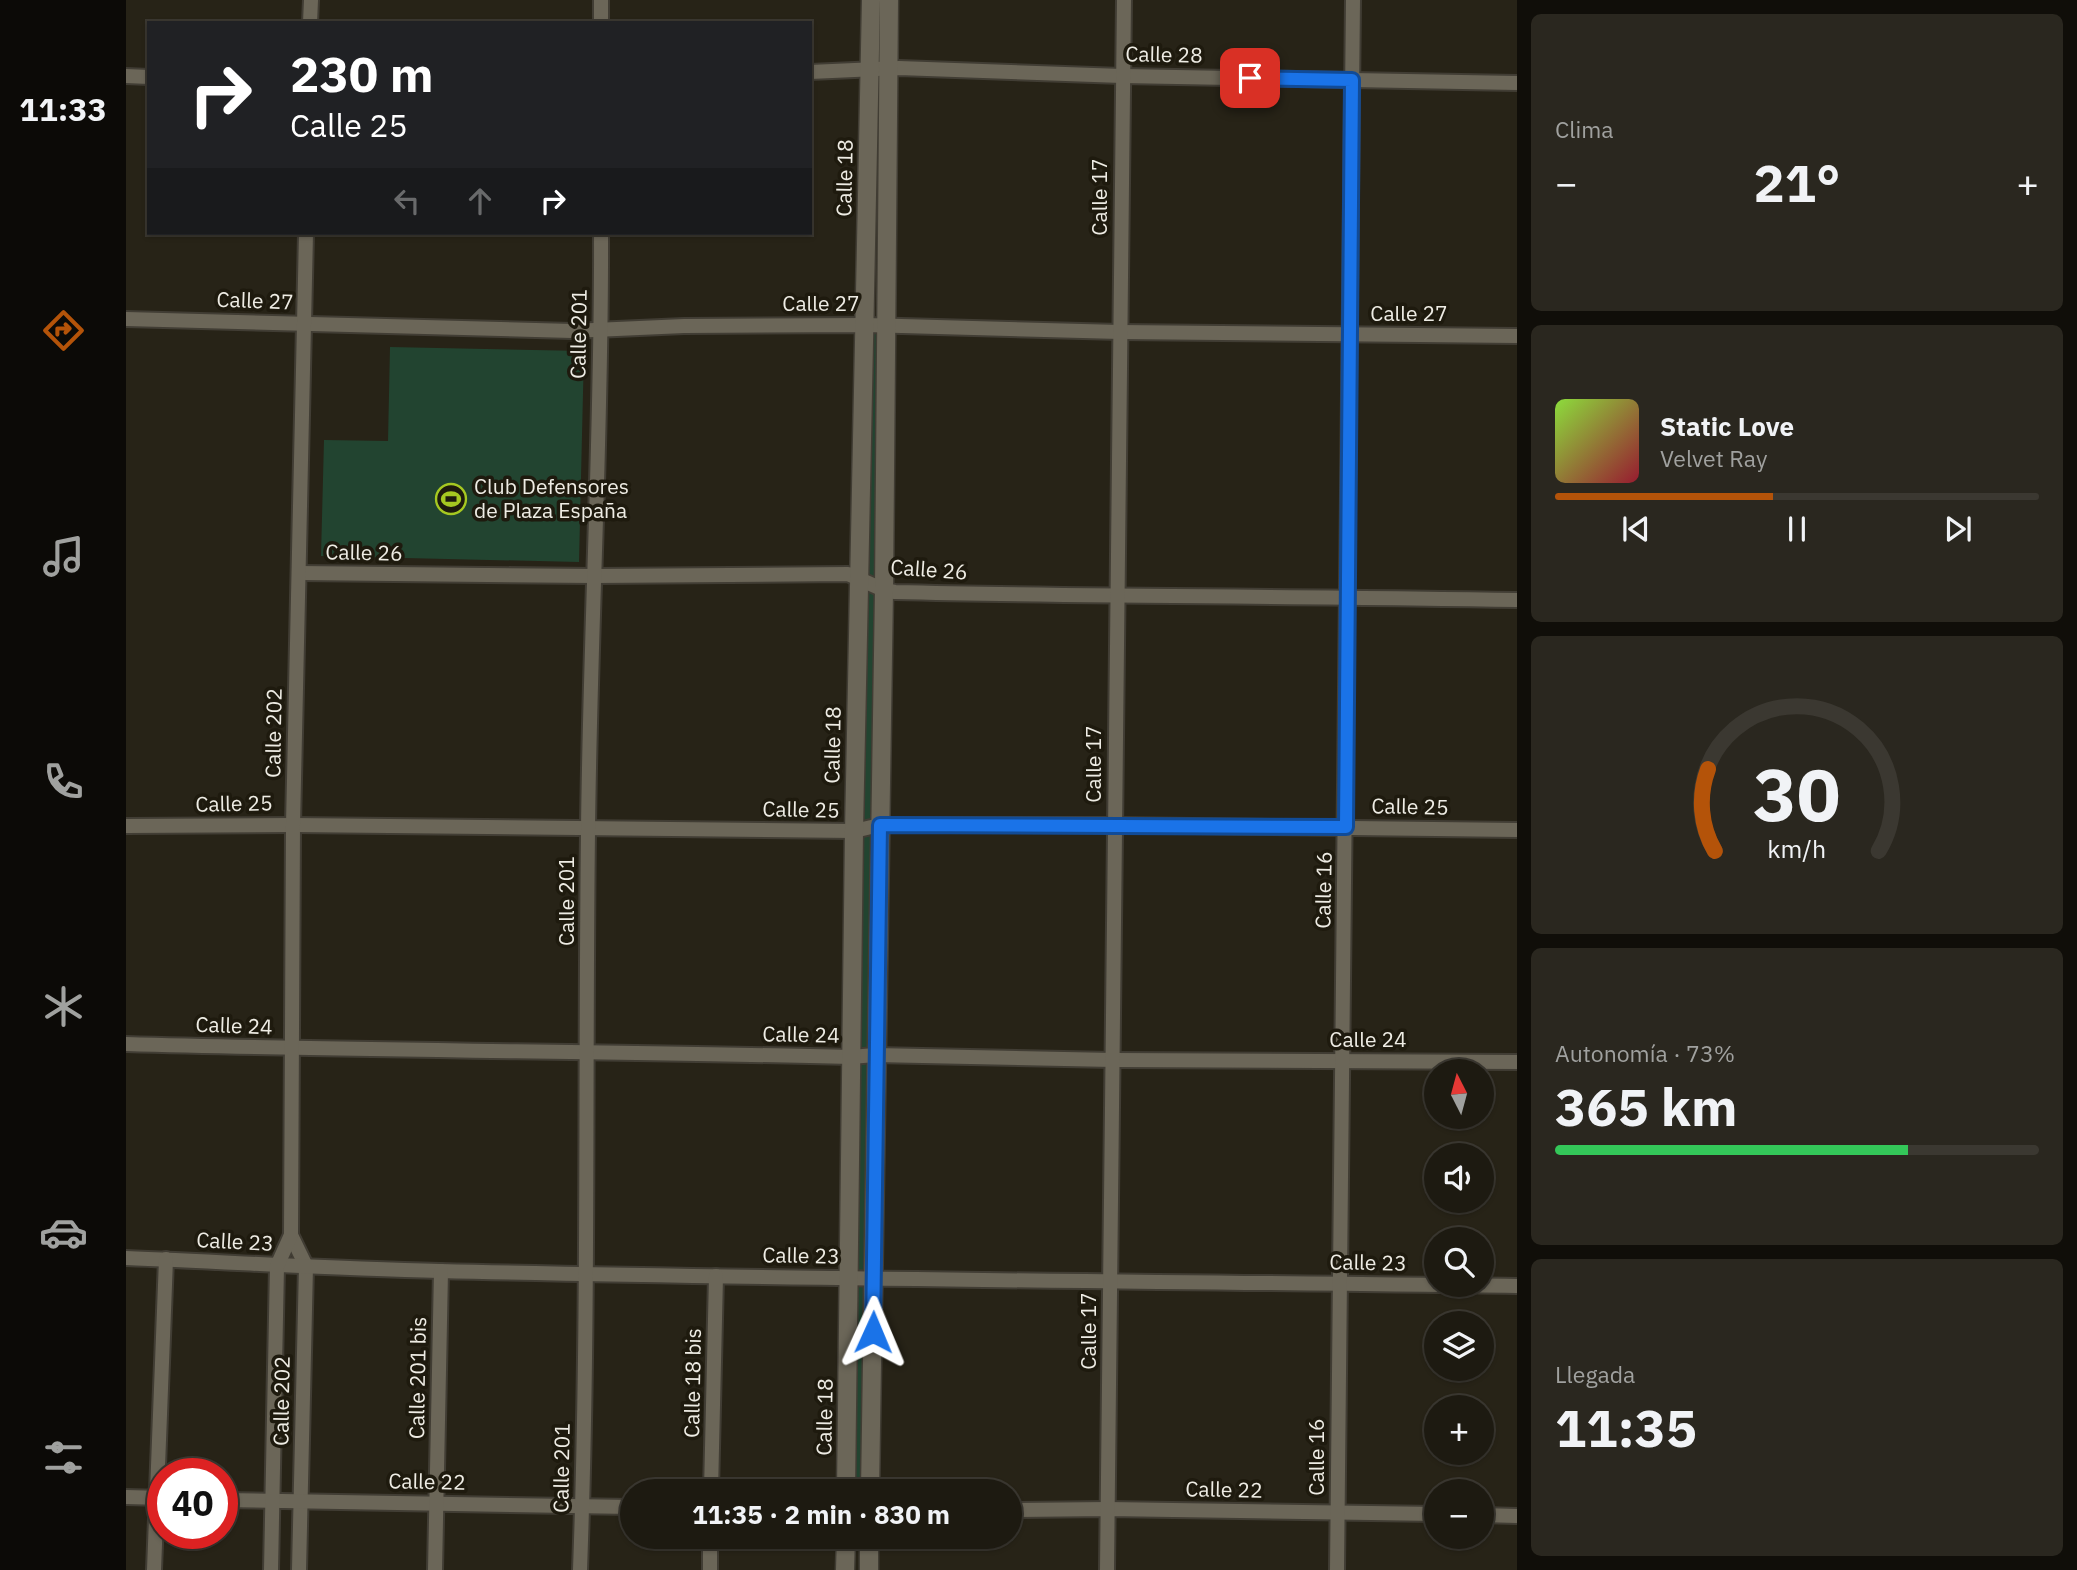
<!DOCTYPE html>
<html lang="es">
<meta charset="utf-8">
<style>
body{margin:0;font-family:"IBM Plex Sans",sans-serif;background:#2a271f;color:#f1f3f6;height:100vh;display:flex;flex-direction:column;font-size:26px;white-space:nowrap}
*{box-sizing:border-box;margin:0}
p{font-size:23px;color:#a0a19f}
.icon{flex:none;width:38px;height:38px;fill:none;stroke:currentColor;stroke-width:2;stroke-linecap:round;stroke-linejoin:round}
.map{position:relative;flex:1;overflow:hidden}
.drawer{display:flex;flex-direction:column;gap:14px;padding:14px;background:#100e09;width:560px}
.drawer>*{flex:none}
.guide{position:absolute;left:21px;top:21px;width:665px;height:214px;border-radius:0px;box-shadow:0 2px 5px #0004,0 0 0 2px #3b3831;background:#202124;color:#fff;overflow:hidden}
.needle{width:46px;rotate:354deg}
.fabs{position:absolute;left:1298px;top:1059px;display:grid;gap:14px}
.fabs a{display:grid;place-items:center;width:70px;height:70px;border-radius:50%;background:#1d1a11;box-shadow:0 2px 5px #0004,0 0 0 2px #3b3831;font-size:35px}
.speed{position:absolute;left:21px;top:1458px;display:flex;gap:14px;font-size:35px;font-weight:700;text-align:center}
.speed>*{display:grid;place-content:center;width:91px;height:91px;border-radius:50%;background:#1d1a11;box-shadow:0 2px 5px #0004,0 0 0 2px #3b3831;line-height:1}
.speed .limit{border:10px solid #d22;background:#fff;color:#111}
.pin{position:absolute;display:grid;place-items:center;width:60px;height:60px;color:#fff;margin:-30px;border-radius:14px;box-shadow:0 4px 10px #0006}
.me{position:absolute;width:77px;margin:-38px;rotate:1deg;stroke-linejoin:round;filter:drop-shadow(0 0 5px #0008)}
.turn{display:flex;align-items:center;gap:24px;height:147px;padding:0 28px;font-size:32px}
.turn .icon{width:91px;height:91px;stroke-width:2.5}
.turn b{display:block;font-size:49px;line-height:60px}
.lanes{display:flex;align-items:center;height:66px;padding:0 28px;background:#0003;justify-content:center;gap:35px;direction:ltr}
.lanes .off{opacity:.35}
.big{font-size:52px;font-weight:700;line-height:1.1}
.drawer .tile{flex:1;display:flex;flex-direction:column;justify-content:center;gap:10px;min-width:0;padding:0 24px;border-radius:10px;background:#2a271f}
.drawer .dial{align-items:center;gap:0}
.dial svg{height:182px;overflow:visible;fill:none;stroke:#3b3831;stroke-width:7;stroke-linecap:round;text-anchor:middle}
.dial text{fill:#f1f3f6;stroke:none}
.song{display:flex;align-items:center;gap:21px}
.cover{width:84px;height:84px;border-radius:10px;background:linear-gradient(135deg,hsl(90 70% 55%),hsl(350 70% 35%))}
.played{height:7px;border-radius:4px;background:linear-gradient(90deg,#b45309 45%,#3b3831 45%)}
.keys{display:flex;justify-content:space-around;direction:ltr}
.heat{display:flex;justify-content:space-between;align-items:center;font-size:38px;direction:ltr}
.charge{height:10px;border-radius:5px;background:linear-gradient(90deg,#34c759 73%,#3b3831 0)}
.trip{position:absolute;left:494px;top:1479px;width:402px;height:70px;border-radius:35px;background:#1d1a11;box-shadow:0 2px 5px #0004,0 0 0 2px #3b3831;font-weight:700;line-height:70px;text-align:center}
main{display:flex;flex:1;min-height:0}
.menu{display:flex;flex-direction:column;width:126px;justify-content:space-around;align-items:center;background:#0c0a07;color:#a0a19f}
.menu .icon{width:49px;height:49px}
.menu .selected{color:#b45309}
.menu b{font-size:32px;color:#f1f3f6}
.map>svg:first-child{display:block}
.green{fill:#224430}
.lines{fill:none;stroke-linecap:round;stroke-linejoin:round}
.minor-casing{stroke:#413d34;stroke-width:18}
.tertiary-casing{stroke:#413d34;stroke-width:21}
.minor{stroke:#6b6658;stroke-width:14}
.tertiary{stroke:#6b6658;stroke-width:18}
.route-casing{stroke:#114b97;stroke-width:18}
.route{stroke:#1a73e8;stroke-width:12}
.labels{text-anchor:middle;stroke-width:7;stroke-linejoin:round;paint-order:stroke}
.street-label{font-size:21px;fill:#eeece4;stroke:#1e1a0e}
.poi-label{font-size:21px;fill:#eeece4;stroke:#1e1a0e;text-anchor:start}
</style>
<main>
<nav class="menu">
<b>11:33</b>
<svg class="icon selected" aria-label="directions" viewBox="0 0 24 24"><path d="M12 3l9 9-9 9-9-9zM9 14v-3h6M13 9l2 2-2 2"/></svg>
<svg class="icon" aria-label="music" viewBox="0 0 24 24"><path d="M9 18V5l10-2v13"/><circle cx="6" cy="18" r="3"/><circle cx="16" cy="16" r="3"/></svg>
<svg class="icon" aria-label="phone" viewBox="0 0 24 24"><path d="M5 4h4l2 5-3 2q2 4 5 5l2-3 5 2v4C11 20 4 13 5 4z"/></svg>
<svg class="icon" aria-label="climate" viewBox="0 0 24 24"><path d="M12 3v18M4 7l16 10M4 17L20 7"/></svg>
<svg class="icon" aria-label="car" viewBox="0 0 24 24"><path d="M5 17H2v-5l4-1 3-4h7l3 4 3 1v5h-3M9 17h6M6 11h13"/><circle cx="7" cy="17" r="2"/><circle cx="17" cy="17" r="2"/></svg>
<svg class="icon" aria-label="filters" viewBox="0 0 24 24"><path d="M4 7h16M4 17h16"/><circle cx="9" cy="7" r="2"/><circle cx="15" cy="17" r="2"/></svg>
</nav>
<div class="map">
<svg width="1391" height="1570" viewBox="0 0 1391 1570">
<rect width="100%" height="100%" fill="#272317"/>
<g class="green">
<polygon points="740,325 760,325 744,1491 720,1491"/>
<polygon points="264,347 458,351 453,562 195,556 198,440 262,441"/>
</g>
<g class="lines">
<g class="minor-casing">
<g id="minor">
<polyline points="184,23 185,0"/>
<polyline points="475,23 475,0"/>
<polyline points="684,72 773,68 996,76 1391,83"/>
<polyline points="0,76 23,77"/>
<polyline points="0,319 446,331 558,326 740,325 994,332 1391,336"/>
<path d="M173,573L468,576L722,574L758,590L769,592C976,597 1184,596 1391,600"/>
<polyline points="0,826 167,825 728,831 754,825 989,825 1391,830"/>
<path d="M0,1044C242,1051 483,1051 725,1057L749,1055L987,1060L1391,1062"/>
<polyline points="165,1235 180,1266 173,1570"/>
<path d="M0,1258C105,1262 209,1269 314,1271C673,1280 1032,1281 1391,1286"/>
<polyline points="585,1491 590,1276"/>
<polyline points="0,1497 37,1498"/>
<polyline points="96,1500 506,1507"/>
<polyline points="884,1510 982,1509 1311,1514"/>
<polyline points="1356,1515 1391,1516"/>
<polyline points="28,1570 40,1259"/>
<polyline points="145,1570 151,1266 165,1235 167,825 180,233"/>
<polyline points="309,1570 315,1271"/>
<path d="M454,1570C463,1324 459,1077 462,831C464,631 476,432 475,233"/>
<polyline points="584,1570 584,1536"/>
<polyline points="981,1570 998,0"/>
<polyline points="1211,1570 1227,0"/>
</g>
</g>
<g class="tertiary-casing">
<g id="tertiary">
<polyline points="720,1491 728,831 745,0"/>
<polyline points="744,1491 758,590 763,0"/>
<polyline points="719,1570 720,1536"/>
<polyline points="743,1570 743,1536"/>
</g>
</g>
<use href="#minor" class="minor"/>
<use href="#tertiary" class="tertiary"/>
</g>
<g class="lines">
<g class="route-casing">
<polyline id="route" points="747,1332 754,825 1220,827 1226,80 1124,78"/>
</g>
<use href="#route" class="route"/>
</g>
<defs>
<g id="stadium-ring" transform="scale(1.575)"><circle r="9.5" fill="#1e1a0e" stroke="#a6c821" stroke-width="1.5"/><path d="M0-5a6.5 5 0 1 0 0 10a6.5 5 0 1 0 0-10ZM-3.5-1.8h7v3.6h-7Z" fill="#a6c821"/></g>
</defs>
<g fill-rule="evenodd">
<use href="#stadium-ring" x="325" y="499"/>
</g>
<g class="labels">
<g class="street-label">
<text transform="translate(1038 55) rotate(1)" y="7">Calle 28</text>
<text transform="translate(719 178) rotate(-89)" y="7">Calle 18</text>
<text transform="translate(974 197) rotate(-90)" y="7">Calle 17</text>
<text transform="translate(129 301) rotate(2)" y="7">Calle 27</text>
<text x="695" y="311">Calle 27</text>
<text x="1283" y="321">Calle 27</text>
<text transform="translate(453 334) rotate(-89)" y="7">Calle 201</text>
<text transform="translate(238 553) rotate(1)" y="7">Calle 26</text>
<text transform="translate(803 570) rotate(4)" y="7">Calle 26</text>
<text transform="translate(148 733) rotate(-89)" y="7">Calle 202</text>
<text transform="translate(707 745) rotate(-89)" y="7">Calle 18</text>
<text transform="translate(968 764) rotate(-90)" y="7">Calle 17</text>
<text transform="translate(108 804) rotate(-1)" y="7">Calle 25</text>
<text transform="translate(1284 807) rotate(1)" y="7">Calle 25</text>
<text transform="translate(675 810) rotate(1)" y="7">Calle 25</text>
<text transform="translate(1198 890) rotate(-89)" y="7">Calle 16</text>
<text transform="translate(441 901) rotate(-90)" y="7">Calle 201</text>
<text transform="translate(108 1026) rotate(2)" y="7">Calle 24</text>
<text transform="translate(675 1035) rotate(1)" y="7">Calle 24</text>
<text x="1242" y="1047">Calle 24</text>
<text transform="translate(109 1242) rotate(3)" y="7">Calle 23</text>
<text transform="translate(675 1256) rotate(1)" y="7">Calle 23</text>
<text transform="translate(1242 1263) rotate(1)" y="7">Calle 23</text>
<text transform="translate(963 1331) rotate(-90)" y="7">Calle 17</text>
<text transform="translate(292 1378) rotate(-89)" y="7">Calle 201 bis</text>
<text transform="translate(567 1383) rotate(-89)" y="7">Calle 18 bis</text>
<text transform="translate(156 1401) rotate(-89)" y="7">Calle 202</text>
<text transform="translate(699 1417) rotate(-89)" y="7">Calle 18</text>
<text transform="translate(1191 1457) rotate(-90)" y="7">Calle 16</text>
<text transform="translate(436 1468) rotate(-89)" y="7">Calle 201</text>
<text transform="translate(301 1482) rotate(1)" y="7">Calle 22</text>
<text transform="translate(1098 1490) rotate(1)" y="7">Calle 22</text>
</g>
<g class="poi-label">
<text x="348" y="494">Club Defensores<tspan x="348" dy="24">de Plaza España</tspan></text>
</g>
</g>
</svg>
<div class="fabs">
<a><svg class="needle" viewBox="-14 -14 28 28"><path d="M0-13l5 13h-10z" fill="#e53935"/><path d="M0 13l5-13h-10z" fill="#a0a19f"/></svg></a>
<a><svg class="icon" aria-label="sound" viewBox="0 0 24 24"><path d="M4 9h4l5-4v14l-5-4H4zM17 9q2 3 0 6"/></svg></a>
<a><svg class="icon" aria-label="search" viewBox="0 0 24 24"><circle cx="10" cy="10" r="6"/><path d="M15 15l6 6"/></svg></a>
<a><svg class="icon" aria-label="layers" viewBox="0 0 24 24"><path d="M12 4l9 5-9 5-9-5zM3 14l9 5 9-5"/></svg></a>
<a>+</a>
<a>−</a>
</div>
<div class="speed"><div class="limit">40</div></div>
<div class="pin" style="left:1124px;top:78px;background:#d93025"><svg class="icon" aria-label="arrive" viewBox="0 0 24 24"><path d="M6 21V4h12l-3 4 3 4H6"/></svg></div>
<svg class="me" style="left:747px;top:1332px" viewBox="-20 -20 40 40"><path d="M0-17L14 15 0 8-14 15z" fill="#1a73e8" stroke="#fff" stroke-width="4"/></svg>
<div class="trip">11:35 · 2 min · 830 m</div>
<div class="guide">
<div class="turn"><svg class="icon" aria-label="right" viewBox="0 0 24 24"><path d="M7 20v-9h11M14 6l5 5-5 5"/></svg><div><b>230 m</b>Calle 25</div></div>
<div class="lanes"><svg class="icon off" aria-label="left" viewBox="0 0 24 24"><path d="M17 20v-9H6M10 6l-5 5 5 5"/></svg><svg class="icon off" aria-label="ahead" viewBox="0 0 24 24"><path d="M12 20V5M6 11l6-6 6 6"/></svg><svg class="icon" aria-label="right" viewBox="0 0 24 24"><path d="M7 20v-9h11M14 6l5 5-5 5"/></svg></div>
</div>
</div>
<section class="drawer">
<div class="tile"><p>Clima</p>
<div class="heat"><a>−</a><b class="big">21°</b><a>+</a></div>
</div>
<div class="tile">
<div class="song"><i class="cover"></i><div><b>Static Love</b><p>Velvet Ray</p></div></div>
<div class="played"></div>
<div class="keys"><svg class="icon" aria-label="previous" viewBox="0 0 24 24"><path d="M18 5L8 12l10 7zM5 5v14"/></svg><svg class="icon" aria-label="pause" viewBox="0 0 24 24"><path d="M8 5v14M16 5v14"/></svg><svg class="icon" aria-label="next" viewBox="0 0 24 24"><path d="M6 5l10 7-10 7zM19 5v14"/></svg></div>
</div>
<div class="tile dial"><svg viewBox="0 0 100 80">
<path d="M14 69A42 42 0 1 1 86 69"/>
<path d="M14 69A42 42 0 0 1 11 33" stroke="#b45309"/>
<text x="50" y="56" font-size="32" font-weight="700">30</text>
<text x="50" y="72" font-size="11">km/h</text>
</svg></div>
<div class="tile"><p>Autonomía · 73%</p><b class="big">365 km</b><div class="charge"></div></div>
<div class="tile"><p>Llegada</p><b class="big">11:35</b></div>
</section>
</main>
